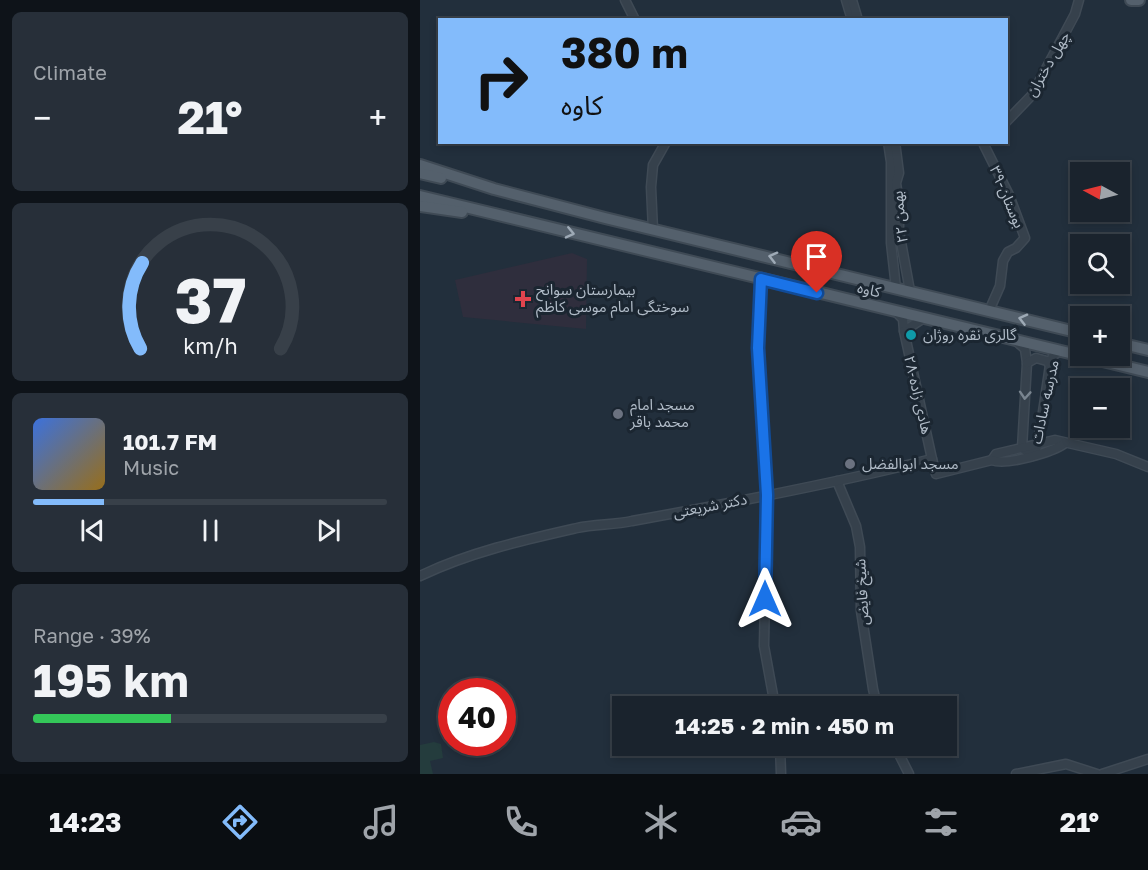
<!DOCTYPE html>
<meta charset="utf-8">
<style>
body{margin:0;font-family:"Golos Text","Noto Sans Arabic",sans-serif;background:#272f39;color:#f1f3f6;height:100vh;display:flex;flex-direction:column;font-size:22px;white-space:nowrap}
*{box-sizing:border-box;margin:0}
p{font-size:20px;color:#9fa4aa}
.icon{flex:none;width:33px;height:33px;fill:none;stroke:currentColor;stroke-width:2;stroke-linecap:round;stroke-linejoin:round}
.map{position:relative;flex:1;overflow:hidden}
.side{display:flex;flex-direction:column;gap:12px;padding:12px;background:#0e1319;width:420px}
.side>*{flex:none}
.top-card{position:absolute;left:18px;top:18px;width:570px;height:126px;border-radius:0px;box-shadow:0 3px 9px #0003,0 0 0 2px #384049;background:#83bbfb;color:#111;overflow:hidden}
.needle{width:39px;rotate:277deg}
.controls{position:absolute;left:650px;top:162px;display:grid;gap:12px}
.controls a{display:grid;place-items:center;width:60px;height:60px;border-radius:0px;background:#1a232d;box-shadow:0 3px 9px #0003,0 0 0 2px #384049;font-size:30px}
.speed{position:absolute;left:18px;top:678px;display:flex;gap:12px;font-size:30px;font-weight:700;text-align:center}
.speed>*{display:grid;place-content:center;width:78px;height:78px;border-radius:50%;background:#1a232d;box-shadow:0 3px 9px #0003,0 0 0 2px #384049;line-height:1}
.speed .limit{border:9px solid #d22;background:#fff;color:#111}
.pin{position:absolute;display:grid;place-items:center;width:51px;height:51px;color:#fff;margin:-62px -26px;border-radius:50% 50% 50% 0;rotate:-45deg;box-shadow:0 0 6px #0007}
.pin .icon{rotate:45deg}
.me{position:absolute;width:66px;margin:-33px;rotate:0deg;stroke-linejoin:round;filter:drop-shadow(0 0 4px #0008)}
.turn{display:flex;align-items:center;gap:21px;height:126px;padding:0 24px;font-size:27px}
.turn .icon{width:78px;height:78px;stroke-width:2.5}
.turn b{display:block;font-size:42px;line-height:51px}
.big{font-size:45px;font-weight:700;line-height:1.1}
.side .card{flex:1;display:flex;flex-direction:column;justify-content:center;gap:9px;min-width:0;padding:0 21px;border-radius:9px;background:#272f39}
.side .dial{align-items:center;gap:0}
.dial svg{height:156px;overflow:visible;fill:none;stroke:#384049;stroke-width:7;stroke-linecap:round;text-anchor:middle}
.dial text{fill:#f1f3f6;stroke:none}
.song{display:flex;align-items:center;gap:18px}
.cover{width:72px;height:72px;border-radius:9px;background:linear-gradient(135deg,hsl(220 70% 55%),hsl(40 70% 35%))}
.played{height:6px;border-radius:3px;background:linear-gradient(90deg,#83bbfb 20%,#384049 20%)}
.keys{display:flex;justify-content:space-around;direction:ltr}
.heat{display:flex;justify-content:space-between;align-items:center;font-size:33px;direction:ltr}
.charge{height:9px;border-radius:4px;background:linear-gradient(90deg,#34c759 39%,#384049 0)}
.trip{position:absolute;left:192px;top:696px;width:345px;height:60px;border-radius:0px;background:#1a232d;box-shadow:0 3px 9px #0003,0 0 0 2px #384049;font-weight:700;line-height:60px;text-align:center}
.tab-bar{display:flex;height:96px;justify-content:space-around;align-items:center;background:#0a0e12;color:#9fa4aa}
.tab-bar .icon{width:42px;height:42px}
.tab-bar .selected{color:#83bbfb}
.tab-bar b{font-size:27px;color:#f1f3f6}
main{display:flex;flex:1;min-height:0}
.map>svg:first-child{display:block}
.medical{fill:#2f2e3d}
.green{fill:#243c3d}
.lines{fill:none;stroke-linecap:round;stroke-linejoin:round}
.minor-casing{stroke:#3f4a55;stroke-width:11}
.major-casing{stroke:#3f4a55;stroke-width:14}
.minor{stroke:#36414c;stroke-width:8}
.major{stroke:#54606c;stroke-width:10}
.oneway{stroke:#9eaab6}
.oneway2{stroke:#7a8590}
.route-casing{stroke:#114b97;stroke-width:15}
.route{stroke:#1a73e8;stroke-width:10}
.health-dot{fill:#e0444e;stroke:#1b2631;stroke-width:2}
.culture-dot{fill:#0f9aa8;stroke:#1b2631;stroke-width:2}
.worship-dot{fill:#6b7280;stroke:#1b2631;stroke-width:2}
.labels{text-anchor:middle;stroke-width:6;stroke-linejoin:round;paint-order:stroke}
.street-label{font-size:15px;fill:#b1bcc8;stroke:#1b2631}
.poi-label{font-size:15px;fill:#b1bcc8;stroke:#1b2631;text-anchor:start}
</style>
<main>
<section class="side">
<div class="card"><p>Climate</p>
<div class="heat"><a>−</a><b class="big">21°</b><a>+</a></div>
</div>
<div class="card dial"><svg viewBox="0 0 100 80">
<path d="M14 69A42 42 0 1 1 86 69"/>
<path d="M14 69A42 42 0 0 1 15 25" stroke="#83bbfb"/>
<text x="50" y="56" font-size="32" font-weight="700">37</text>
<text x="50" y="72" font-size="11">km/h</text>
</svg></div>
<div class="card">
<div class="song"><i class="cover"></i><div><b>101.7 FM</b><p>Music</p></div></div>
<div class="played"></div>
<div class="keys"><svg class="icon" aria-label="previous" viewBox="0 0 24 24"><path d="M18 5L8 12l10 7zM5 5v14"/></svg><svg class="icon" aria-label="pause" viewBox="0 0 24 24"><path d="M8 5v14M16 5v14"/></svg><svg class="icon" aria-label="next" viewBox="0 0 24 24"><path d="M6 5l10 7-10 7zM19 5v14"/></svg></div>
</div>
<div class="card"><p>Range · 39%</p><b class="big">195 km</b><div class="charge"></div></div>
</section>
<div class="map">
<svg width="728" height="774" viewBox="0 0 728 774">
<rect width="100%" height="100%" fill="#222f3c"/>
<polygon class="medical" points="152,253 167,259 166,329 43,317 35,280"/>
<polygon class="green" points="14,742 21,744 23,758 10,761 13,774 0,774 0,745"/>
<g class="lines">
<g class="minor-casing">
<g id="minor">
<polyline points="205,0 215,20"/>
<polyline points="426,0 432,20"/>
<polyline points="432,0 438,20"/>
<polyline points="586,122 612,95 655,14 659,0"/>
<polyline points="468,142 471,162 471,243 476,288"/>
<polyline points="475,142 479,173 476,183 479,203 479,231 490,291"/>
<polyline points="567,142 564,145 589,195 605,238 596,248 588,252 583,261 580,286 569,311"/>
<polyline points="233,230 231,187 233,165 246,142"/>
<polyline points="341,279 338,348 347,495 344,646 355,706"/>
<polyline points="476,312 483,319 484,331 504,318"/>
<polyline points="484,331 512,459"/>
<polyline points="596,341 605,349 607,363 602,448 612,456 618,445 630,365 633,356 639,351"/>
<polyline points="607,363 616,358 627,361 630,365"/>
<polyline points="572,460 576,454 635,440 696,454 728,467"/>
<polyline points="417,481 436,526 440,547 441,611 453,689 457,706"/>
<path d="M0,576C50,552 104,540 157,528C175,524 194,525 212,521C312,503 413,484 512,459L516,474L572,460C586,466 633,452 645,443"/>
<polyline points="360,746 361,774"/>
<polyline points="475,746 489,774"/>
<polyline points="596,774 646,764 677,774"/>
<polyline points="682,774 728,759"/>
</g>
</g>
<g class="major-casing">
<g id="major">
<polyline points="711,0 719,0"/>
<polyline points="0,165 74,189 185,218 660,333"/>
<polyline points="0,173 21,178"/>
<polyline points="0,196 728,372"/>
<polyline points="0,206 42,212"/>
<polyline points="699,343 728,350"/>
</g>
</g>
<use href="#minor" class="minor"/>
<use href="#major" class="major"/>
</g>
<defs><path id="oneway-chevron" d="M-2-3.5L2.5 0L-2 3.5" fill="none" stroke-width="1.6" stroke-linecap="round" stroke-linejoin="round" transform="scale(1.5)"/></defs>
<g class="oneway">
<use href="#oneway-chevron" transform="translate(150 233) rotate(13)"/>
<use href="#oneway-chevron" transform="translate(353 257) rotate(-166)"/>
<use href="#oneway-chevron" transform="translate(603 319) rotate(-166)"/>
</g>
<use class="oneway2" href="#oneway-chevron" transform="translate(605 395) rotate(94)"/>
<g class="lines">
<g class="route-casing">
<polyline id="route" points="345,599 347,495 338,348 341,279 397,293"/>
</g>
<use href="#route" class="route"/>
</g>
<path class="health-dot" d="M100 290h6v6h6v6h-6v6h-6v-6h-6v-6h6z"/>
<circle class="culture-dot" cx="491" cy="335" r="6"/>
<g class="worship-dot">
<circle cx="198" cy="414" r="6"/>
<circle cx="430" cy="464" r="6"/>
</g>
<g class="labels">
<g class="street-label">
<text transform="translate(628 64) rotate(-60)" y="5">چهل دختران</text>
<text transform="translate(587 197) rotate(67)" y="5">۳۹-بوستان</text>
<text transform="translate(480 217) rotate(-96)" y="5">۲۲ بهمن</text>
<text transform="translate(449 290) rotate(13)" y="5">کاوه</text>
<text transform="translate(498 395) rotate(77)" y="5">۲۸-هادی زاده</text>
<text transform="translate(625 402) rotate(-78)" y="5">مدرسه سادات</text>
<text transform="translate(290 506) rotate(-11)" y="5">دکتر شریعتی</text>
<text transform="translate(442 592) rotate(-93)" y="5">شیخ فایض</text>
</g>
<g class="poi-label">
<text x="116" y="295">بیمارستان سوانح<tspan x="116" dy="17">سوختگی امام موسی کاظم</tspan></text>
<text x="503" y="340">گالری نقره روژان</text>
<text x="210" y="410">مسجد امام<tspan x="210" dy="17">محمد باقر</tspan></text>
<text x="442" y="469">مسجد ابوالفضل</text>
</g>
</g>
</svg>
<div class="controls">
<a><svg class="needle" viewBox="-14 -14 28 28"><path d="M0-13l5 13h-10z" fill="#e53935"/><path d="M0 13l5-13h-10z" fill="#9fa4aa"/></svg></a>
<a><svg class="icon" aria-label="search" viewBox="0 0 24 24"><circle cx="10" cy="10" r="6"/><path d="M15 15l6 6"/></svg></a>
<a>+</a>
<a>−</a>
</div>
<div class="speed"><div class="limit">40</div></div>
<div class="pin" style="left:397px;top:293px;background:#d93025"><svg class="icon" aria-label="arrive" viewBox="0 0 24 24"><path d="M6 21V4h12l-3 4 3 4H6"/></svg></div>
<svg class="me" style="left:345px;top:599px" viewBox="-20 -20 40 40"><path d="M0-17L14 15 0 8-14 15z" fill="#1a73e8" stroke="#fff" stroke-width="4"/></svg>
<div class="trip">14:25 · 2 min · 450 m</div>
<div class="top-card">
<div class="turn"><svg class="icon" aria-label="right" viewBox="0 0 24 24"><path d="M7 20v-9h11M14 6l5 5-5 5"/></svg><div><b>380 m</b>کاوه</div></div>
</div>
</div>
</main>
<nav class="tab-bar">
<b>14:23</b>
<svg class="icon selected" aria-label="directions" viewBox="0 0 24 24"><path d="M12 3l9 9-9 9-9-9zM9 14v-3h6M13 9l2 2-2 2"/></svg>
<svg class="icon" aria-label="music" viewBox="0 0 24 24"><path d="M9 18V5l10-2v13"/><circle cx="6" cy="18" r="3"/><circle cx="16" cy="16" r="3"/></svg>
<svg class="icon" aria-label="phone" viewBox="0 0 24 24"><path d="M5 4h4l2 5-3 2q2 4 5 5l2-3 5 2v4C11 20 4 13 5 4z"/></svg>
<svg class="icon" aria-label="climate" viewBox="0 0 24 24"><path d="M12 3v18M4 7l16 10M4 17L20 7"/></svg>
<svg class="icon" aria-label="car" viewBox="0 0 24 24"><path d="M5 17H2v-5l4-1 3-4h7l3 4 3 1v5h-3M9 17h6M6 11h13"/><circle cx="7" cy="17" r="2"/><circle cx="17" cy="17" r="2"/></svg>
<svg class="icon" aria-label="filters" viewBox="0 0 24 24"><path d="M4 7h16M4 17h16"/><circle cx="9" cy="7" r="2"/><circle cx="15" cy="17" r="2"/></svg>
<b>21°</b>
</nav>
